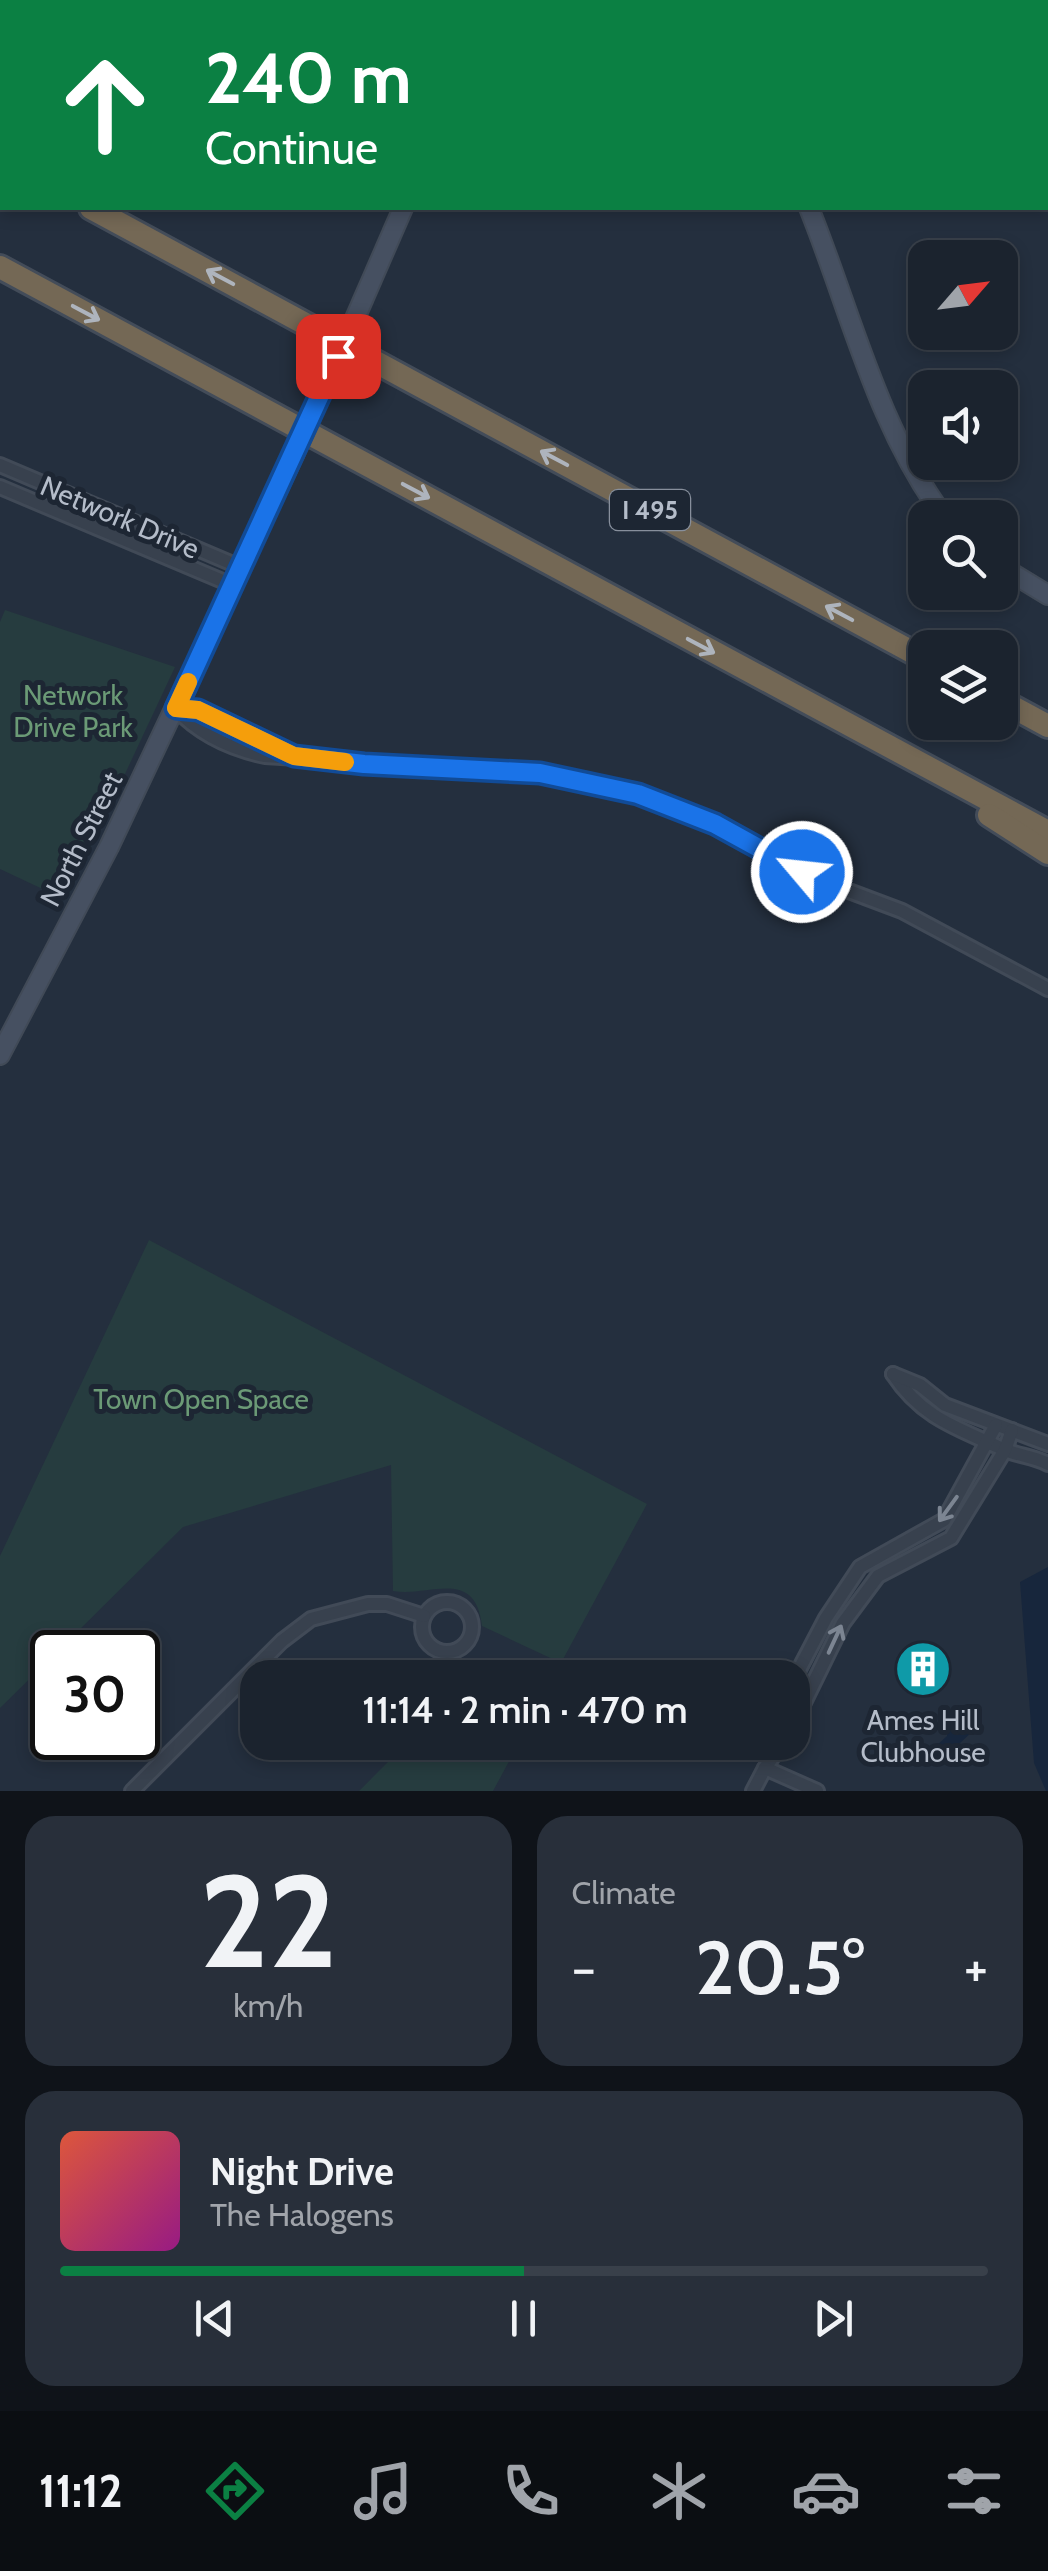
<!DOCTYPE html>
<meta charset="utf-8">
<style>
body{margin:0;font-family:Cabin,sans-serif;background:#282f3a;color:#f1f3f6;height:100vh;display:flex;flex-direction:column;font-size:38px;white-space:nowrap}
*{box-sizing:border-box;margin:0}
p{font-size:32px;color:#a0a4aa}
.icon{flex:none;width:55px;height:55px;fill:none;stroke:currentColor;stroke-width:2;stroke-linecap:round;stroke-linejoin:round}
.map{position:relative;height:1791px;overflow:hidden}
.panel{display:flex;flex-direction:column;gap:25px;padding:25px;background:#0f1319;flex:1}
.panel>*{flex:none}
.guide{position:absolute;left:0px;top:0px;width:1050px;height:210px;box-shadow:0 5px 15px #0003,0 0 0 2px #39404a;background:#0b8043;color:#fff;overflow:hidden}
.needle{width:65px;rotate:62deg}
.buttons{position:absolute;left:908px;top:240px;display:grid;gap:20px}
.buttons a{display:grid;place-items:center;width:110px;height:110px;border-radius:20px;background:#1b232e;box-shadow:0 5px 15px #0003,0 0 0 2px #39404a;font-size:50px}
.speed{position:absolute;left:30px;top:1630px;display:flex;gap:20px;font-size:50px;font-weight:700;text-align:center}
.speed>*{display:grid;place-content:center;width:130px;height:130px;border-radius:50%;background:#1b232e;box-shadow:0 5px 15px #0003,0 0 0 2px #39404a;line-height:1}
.speed .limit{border:5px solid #111;border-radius:15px;background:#fff;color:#111}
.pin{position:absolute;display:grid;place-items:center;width:85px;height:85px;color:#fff;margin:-42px;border-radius:20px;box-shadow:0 5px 15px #0006}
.me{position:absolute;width:110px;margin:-55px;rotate:298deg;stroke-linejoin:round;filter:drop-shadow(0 0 8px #0008)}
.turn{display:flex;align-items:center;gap:35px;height:210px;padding:0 40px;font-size:45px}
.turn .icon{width:130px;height:130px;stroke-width:2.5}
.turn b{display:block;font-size:70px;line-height:85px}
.big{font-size:75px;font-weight:600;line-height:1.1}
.panel .card{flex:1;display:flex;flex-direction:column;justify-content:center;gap:15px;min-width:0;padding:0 35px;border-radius:30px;background:#282f3a}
.panel .dial{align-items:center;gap:0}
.dial b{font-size:130px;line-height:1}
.song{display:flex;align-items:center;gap:30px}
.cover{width:120px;height:120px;border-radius:15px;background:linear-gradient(135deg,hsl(10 70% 55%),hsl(310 70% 35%))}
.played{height:10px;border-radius:5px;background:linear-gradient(90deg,#0b8043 50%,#39404a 50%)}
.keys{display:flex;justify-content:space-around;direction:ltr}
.heat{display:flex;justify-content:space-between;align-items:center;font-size:55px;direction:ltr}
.panel .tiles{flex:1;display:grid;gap:25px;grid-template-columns:1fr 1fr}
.card:last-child{grid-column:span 2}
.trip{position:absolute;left:240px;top:1660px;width:570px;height:100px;border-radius:30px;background:#1b232e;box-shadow:0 5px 15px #0003,0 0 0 2px #39404a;font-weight:600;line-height:100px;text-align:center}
.tab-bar{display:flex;height:160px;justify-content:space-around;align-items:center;background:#0b0e12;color:#a0a4aa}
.tab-bar .icon{width:70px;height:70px}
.tab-bar .on{color:#0b8043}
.tab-bar b{font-size:45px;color:#f1f3f6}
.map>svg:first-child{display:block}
.green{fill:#263c3f}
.water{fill:#17263c}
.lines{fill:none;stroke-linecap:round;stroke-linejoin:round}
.minor-casing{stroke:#414a57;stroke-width:18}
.secondary-casing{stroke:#414a57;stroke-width:22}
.motorway-casing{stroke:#434c59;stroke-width:28}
.minor{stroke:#38414e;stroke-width:12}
.secondary{stroke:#465061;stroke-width:18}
.motorway{stroke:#746855;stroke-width:22}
.secondary-bridge-casing{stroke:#414a57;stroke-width:22;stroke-linecap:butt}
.secondary-bridge{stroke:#465061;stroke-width:18}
.oneway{stroke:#aeb4bd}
.oneway2{stroke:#7c8592}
.route-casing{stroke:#114b97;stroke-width:25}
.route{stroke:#1a73e8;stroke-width:18}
.slow{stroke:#f59e0b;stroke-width:18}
.labels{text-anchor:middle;stroke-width:10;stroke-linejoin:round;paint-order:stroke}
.shield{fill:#1d2633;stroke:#878f9c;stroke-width:2.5}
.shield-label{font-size:25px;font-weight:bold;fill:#b4bcc9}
.street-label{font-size:28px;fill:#b4bcc9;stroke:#1d2633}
.park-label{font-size:28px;fill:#6b9a76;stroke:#1d2633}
.poi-label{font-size:28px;fill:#b4bcc9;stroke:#1d2633}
</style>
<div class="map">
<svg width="1048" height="1791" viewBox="0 0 1048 1791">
<rect width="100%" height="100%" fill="#242f3e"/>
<g class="green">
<polygon points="5,610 175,667 66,900 0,869 0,622"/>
<path d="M149,1240L647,1504L561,1663L482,1626C475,1566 428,1598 393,1591L391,1465L183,1527L57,1652H52V1657L0,1708V1556Z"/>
<polygon points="407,1743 407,1742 519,1743 493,1791 359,1791"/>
</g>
<g class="water">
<polygon points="1048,1567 1048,1791 1046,1791 1034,1763 1020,1582"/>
<polygon points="961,1711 970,1712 973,1721 972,1732 959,1744 959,1754 951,1765 936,1759 936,1746 947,1736 948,1718"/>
</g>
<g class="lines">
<g class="minor-casing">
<g id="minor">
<polyline points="0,465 240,567"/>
<polyline points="0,487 232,585"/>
<path d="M175,708C199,734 231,749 265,756L540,773L638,794L715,824L801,873L902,911L1048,989"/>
<polyline points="175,708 198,711 292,755"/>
<path d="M893,1374C922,1418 957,1428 1003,1449C1018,1456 1033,1456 1048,1464"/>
<polyline points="893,1374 920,1385 945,1405 1048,1444"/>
<circle cx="447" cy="1627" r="25"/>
<polyline points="792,1683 826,1618 860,1567 944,1520 996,1425"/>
<polyline points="792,1727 843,1623 878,1576 951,1538 1005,1450 1012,1430"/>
<polyline points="765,1768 783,1742"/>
<polyline points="132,1791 282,1641 311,1619 368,1604 387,1604 424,1616"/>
<polyline points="753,1791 765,1768 817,1791"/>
</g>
</g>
<g class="secondary-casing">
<g id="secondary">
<polyline points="607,0 612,2"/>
<polyline points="491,2 492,0"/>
<path d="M809,208C851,312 877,427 945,518"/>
<polyline points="353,323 403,208"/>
<polyline points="1000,566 1048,595"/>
<polyline points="0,1055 109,847 294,455"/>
</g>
</g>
<g class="motorway-casing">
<g id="motorway">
<polyline points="0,158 2,160"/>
<polyline points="91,208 925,659"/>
<polyline points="0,267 1048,832"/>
<polyline points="1000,700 1048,726"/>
<polyline points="989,815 1048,853"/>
</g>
</g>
<use href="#minor" class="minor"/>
<use href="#secondary" class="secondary"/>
<use href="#motorway" class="motorway"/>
<g class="secondary-bridge-casing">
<polyline id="secondary-bridge" points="294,455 353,323"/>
</g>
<use href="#secondary-bridge" class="secondary-bridge"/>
</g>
<defs><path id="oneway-shaft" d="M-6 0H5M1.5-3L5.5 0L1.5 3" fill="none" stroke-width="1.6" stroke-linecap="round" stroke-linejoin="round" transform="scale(2.5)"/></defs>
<g class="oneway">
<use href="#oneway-shaft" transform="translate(220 277) rotate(-152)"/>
<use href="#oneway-shaft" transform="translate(86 313) rotate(28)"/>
<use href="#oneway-shaft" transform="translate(554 458) rotate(-152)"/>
<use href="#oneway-shaft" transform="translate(416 491) rotate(28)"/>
<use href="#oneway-shaft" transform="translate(839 613) rotate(-152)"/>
<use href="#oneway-shaft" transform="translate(701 646) rotate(28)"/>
</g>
<g class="oneway2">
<use href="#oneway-shaft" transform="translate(948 1509) rotate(126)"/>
<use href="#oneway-shaft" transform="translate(835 1639) rotate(-65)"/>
</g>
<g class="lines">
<g class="route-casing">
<polyline id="route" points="338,356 176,708 198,710 294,756 364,764 540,773 638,794 715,824 802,872"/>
</g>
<use href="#route" class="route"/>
<polyline class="slow" points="188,682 176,708 198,710 294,756 345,762"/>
</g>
<defs>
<g id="building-disc" transform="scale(2.875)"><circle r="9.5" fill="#0f9aa8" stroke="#1d2633"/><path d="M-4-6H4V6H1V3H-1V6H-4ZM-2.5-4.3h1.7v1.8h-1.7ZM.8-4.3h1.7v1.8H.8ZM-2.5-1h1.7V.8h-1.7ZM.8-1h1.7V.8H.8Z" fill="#fff"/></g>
</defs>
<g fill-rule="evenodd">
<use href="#building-disc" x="923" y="1669"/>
</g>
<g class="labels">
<rect class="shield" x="610" y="490" width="80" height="40" rx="8"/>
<g class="shield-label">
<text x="650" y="519">I 495</text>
</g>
<g class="street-label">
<text transform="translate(120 517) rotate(23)" y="10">Network Drive</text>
<text transform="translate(81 839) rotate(-63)" y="10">North Street</text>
</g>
<g class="park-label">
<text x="73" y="705">Network<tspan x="73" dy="32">Drive Park</tspan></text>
<text x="201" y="1409">Town Open Space</text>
</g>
<g class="poi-label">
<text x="923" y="1730">Ames Hill<tspan x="923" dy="32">Clubhouse</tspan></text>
</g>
</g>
</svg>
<div class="buttons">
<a><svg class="needle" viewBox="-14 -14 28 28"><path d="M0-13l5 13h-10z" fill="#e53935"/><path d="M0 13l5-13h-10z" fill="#a0a4aa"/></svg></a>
<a><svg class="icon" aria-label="sound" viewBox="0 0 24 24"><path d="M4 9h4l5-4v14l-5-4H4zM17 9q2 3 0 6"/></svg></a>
<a><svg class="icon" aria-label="search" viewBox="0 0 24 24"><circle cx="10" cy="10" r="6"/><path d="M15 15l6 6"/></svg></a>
<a><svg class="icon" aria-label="layers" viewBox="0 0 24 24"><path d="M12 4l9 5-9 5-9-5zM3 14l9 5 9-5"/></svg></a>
</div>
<div class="speed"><div class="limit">30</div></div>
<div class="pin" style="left:338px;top:356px;background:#d93025"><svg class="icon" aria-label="arrive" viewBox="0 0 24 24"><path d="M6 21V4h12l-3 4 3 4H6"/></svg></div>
<svg class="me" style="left:802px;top:872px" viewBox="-20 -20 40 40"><circle r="17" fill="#1a73e8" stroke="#fff" stroke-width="3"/><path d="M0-11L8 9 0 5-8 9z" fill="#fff"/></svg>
<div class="trip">11:14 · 2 min · 470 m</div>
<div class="guide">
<div class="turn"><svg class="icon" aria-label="ahead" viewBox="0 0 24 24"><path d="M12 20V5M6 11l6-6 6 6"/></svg><div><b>240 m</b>Continue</div></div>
</div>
</div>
<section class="panel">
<div class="tiles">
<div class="card dial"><b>22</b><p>km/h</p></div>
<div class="card"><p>Climate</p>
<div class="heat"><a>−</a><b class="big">20.5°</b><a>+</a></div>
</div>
<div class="card">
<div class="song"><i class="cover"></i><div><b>Night Drive</b><p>The Halogens</p></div></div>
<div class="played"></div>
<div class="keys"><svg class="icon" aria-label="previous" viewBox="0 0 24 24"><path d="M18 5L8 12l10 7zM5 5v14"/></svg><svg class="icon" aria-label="pause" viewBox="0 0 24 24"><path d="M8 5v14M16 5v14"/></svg><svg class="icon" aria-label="next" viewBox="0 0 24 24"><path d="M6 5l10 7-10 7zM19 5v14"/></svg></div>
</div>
</div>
</section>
<nav class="tab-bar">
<b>11:12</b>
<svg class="icon on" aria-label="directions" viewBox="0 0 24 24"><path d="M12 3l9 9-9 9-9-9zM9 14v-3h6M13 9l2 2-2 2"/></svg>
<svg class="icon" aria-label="music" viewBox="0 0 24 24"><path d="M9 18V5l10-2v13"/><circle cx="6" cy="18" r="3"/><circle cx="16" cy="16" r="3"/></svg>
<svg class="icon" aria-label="phone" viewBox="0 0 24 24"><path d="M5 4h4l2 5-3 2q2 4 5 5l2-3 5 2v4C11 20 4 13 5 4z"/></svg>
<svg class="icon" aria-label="climate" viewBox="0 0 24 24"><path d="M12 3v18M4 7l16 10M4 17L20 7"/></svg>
<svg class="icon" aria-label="car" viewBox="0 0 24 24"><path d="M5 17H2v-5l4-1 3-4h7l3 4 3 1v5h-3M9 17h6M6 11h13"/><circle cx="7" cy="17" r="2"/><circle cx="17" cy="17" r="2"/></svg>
<svg class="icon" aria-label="filters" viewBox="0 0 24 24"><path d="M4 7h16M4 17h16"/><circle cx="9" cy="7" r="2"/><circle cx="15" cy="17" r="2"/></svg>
</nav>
